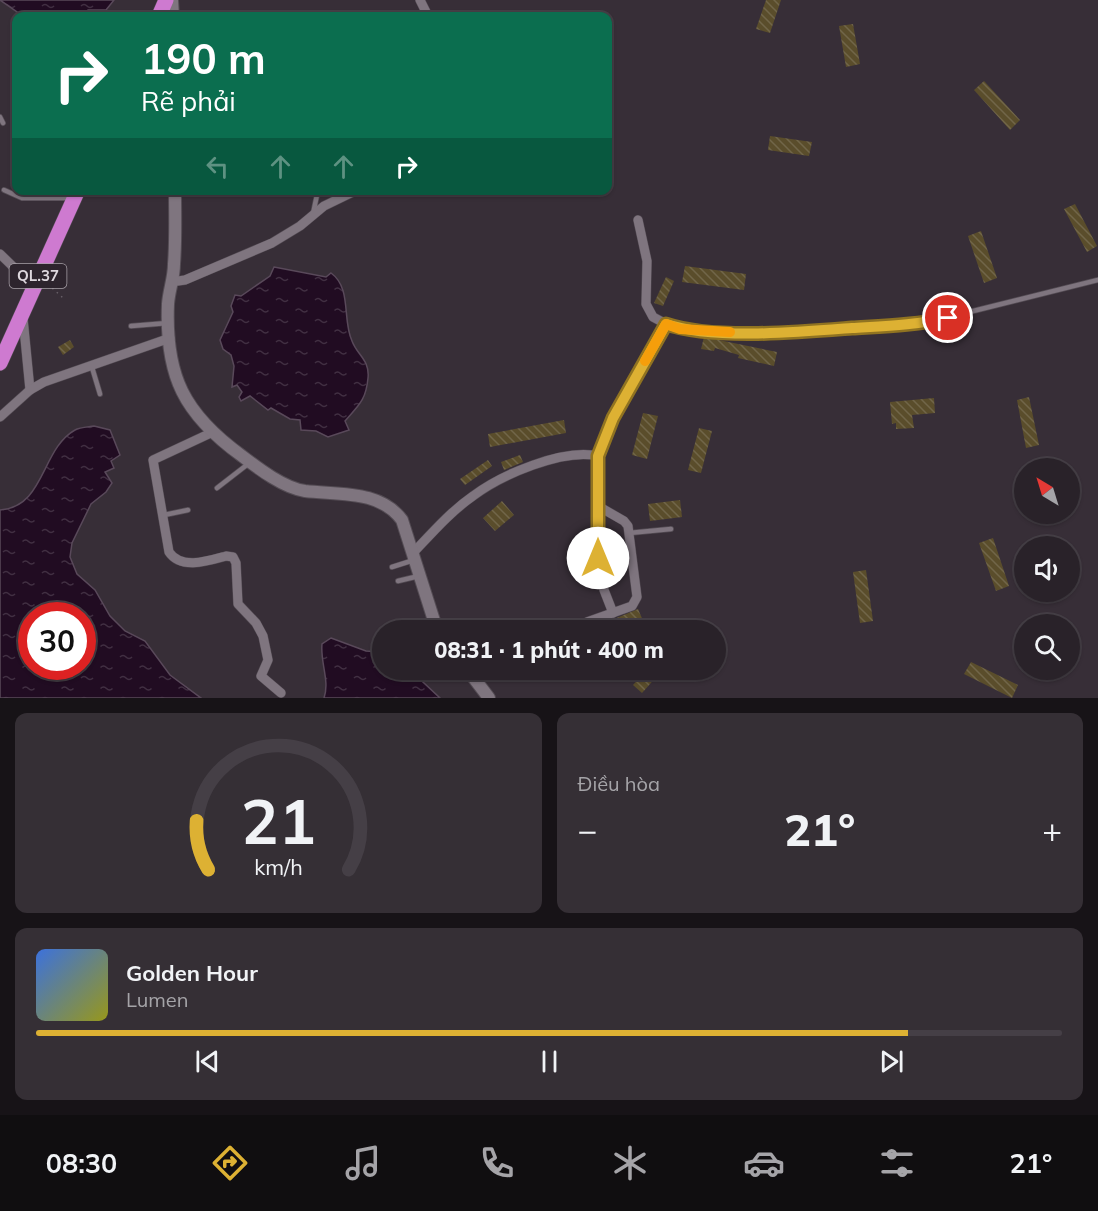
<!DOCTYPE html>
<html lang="vi">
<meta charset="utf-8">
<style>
body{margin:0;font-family:Mulish,sans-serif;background:#352f35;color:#f1f3f6;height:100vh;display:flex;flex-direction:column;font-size:22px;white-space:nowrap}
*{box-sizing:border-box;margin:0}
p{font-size:20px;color:#a5a4a8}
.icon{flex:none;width:33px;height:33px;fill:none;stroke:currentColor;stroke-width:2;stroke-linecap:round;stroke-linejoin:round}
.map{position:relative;height:698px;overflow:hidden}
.side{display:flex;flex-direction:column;gap:15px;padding:15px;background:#171317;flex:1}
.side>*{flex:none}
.banner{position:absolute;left:12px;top:12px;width:600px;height:183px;border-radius:12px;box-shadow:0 2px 4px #0004,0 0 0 2px #453f46;background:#0b6e4f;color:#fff;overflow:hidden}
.needle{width:39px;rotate:322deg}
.buttons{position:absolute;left:1014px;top:458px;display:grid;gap:12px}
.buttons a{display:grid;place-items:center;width:66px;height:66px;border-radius:50%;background:#292229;box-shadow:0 2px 4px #0004,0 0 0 2px #453f46;font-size:30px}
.speed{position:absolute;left:18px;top:602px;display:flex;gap:12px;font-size:30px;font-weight:700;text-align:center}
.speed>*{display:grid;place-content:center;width:78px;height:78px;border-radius:50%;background:#292229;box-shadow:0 2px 4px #0004,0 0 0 2px #453f46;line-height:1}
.speed .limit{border:9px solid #d22;background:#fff;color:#111}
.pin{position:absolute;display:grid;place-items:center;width:51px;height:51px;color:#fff;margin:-26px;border:3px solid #fff;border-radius:50%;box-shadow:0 2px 6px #0007}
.me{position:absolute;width:66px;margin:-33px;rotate:0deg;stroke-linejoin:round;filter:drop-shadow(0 0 4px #0008)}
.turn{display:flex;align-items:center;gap:21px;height:126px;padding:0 30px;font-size:27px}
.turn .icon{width:78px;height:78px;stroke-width:2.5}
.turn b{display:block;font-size:42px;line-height:51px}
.lanes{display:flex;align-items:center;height:57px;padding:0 30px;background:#0003;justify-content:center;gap:30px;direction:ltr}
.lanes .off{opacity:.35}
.big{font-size:45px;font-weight:800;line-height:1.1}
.side .widget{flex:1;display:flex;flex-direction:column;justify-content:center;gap:9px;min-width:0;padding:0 21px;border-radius:12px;background:#352f35}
.side .dial{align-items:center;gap:0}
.dial svg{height:156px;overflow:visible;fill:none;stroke:#453f46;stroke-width:7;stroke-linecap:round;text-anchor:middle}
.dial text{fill:#f1f3f6;stroke:none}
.song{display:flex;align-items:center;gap:18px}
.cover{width:72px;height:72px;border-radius:9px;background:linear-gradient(135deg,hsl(220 70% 55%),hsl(60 70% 35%))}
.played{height:6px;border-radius:3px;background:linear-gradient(90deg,#ddb133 85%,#453f46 85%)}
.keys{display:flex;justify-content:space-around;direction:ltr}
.heat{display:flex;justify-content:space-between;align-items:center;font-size:33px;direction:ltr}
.side .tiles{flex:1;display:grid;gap:15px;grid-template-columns:1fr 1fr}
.widget:last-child{grid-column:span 2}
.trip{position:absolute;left:372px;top:620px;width:354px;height:60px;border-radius:30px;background:#292229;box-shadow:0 2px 4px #0004,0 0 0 2px #453f46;font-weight:800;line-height:60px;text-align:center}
.menu{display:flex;height:96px;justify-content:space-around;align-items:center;background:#100e10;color:#a5a4a8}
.menu .icon{width:42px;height:42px}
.menu .active{color:#ddb133}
.menu b{font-size:27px;color:#f1f3f6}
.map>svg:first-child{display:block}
.water{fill:url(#water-ripples);stroke:#59495a;stroke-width:1.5;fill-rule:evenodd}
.building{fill:url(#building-back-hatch)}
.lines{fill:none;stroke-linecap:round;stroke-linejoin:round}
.service-casing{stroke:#544c54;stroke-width:6}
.minor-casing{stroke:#544c54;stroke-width:10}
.tertiary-casing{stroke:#544c54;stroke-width:14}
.trunk-casing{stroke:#544c54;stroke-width:16}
.path{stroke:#696169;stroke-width:1.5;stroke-dasharray:1.5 4.5;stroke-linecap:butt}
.service{stroke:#7f757f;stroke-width:4.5}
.minor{stroke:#7f757f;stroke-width:9}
.tertiary{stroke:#7f757f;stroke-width:12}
.trunk{stroke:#ce7ad0;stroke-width:15}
.route-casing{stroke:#907321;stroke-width:15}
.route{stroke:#ddb133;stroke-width:10}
.slow{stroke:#f59e0b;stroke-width:10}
.labels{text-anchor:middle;stroke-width:4.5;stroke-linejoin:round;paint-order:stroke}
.shield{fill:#2d242d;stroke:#a8a1a8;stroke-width:1.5}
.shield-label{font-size:15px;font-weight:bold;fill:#ddd7dd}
</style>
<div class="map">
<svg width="1098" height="698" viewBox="0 0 1098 698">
<defs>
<pattern id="water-ripples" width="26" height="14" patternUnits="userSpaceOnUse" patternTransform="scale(1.5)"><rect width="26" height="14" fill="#210c22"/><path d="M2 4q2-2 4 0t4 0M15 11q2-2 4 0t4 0" fill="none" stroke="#412f42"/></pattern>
<pattern id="building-back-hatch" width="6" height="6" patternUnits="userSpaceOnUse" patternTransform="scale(1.5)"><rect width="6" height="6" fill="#5a4d2b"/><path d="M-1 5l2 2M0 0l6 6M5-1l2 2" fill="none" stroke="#716649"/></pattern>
</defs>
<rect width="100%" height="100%" fill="#372e37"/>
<g class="water">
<polygon points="0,0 114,0 106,10 88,10 84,16 58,16 55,13 53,16 23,16"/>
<path d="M274,267L326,277L331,273C352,288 342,320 352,341C357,355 370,360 368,378C366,400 359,405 345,421L349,430L328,437L316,431L301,430L300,420L290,419L271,408L268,410L250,396L241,401L239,397L242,392L237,385L232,387L234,366L231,355L223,349L220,340L233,312L231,306L235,295L241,296L270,276Z"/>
<path d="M94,426L110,430L120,455L111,461L114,468L105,472L112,483L106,492L91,504L72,543L70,557L77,574L95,590L110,616L125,631L145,641L170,675L201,698H0V510C45,507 41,449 75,430C80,427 88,427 94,426ZM32,615H82V666H32Z"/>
<path d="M331,638L366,651L382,652V669H409L440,698H324C330,681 320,662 322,644Z"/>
</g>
<g class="building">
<polygon points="766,0 781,0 770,33 756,29"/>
<polygon points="853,24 860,64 846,67 839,26"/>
<polygon points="984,81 1020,120 1010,130 974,90"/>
<polygon points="770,136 812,142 809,156 768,150"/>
<polygon points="1075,204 1097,246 1087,252 1064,209"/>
<polygon points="981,231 997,278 984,283 968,236"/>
<polygon points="685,266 746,274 744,290 682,282"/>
<polygon points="666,277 674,281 663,306 654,303"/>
<polygon points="704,337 777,352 774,366 738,358 739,355 715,348 714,351 701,349"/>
<polygon points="70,340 74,347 63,355 58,347"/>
<polygon points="1029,397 1039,445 1026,448 1017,400"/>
<polygon points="934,398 935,413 912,415 914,428 896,429 896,423 892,424 890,402"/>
<polygon points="643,413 658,416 647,459 632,455"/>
<polygon points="564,420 566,433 490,447 488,434"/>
<polygon points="699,428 712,431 701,473 688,470"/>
<polygon points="520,455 523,462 504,470 501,462"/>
<polygon points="488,460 492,466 465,485 460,479"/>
<polygon points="680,500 682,517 650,521 648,504"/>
<polygon points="502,501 514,515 495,531 483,518"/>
<polygon points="993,538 1009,586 996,591 979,543"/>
<polygon points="866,570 873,621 860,623 853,572"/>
<polygon points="638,609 644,623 627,630 610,630 607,622"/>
<polygon points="971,662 1018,685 1012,698 964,674"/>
<polygon points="647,669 658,675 642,693 633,685"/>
</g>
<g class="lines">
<g class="service-casing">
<g id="service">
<polyline points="0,117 3,123"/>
<polyline points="4,190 22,198 72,198"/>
<polyline points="313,214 318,190"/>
<polyline points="666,324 680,329 708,332 789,332 925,323 1098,280"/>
<polyline points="131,326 168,323"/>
<polyline points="91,364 100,394"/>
<polyline points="217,488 248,464"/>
<polyline points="164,515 188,510"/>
<polyline points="629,533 671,529"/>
<polyline points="392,567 414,560"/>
<polyline points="398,581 419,576"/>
<polyline points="438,627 449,623"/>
</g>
</g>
<g class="minor-casing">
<g id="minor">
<polyline points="420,0 428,16"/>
<polyline points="0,254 33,286"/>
<polyline points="171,282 185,280 272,243 300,226 324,206 357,190"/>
<polyline points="23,318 30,390"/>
<polyline points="0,417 30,390 44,382 170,338"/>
<path d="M213,432L153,460L169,552C181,570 208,561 226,556L233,557L236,563L238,604L256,623L263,636L268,660L261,676L281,693"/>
<path d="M413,553C432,533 450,512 473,496C501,475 563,448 598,456"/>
<polyline points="613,613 604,590 598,558 598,456 613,418 666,324 653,317 646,304 647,261 638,220"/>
<polyline points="587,622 632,606 637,597 628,526 624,521 598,506"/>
</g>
</g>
<g class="tertiary-casing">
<g id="tertiary">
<polyline points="172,0 173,16"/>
<path d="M175,190C175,215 176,239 174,264C174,278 169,290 168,304C165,376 184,414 242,456C259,469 284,488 305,491C339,495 380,490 402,520L437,630"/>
<polyline points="467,669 489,698"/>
</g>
</g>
<g class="trunk-casing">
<g id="trunk">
<polyline points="159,16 166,0"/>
<polyline points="0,363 78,190"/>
</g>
</g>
<polyline class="path" points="48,284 63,298"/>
<use href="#service" class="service"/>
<use href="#minor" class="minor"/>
<use href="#tertiary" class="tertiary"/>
<use href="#trunk" class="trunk"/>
</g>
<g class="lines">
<g class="route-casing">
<path id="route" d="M598,558V456L613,418L666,324C713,340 801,332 852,328C884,326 916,325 948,318"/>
</g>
<use href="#route" class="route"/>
<polyline class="slow" points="645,361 666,324 680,329 730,332"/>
</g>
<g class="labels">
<rect class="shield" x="9.5" y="264" width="57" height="24" rx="4.5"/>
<g class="shield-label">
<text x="38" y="281">QL.37</text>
</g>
</g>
</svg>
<div class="buttons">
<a><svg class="needle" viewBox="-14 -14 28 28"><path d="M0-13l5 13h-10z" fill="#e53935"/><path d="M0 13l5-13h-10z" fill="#a5a4a8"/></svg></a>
<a><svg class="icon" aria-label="sound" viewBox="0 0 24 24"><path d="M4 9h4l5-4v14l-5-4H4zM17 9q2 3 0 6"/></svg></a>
<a><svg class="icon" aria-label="search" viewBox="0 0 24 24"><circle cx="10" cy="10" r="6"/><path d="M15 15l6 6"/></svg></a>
</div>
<div class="speed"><div class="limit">30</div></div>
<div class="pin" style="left:948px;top:318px;background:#d93025"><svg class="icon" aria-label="arrive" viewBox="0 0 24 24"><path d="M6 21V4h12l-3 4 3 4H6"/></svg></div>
<svg class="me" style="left:598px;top:558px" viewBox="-20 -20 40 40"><circle r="19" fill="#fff"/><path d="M0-13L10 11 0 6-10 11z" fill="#ddb133"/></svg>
<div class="trip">08:31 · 1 phút · 400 m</div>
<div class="banner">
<div class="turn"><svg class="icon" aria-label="right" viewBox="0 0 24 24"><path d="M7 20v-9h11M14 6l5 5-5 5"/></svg><div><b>190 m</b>Rẽ phải</div></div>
<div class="lanes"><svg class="icon off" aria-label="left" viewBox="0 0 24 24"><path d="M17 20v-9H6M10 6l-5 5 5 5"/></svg><svg class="icon off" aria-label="ahead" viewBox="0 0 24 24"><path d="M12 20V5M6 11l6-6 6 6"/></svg><svg class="icon off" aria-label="ahead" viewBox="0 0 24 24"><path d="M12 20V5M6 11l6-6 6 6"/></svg><svg class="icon" aria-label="right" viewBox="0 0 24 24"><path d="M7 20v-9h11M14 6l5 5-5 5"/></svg></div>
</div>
</div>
<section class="side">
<div class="tiles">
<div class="widget dial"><svg viewBox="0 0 100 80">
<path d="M14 69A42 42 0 1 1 86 69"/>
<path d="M14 69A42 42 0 0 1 8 44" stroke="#ddb133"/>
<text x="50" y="56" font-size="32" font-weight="700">21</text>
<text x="50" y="72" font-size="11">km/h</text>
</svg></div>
<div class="widget"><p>Điều hòa</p>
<div class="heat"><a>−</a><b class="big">21°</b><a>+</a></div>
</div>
<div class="widget">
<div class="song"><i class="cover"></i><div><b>Golden Hour</b><p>Lumen</p></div></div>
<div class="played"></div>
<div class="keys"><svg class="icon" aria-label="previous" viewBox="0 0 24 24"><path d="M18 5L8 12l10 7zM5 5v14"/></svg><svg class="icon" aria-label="pause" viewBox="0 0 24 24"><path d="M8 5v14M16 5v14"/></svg><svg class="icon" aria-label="next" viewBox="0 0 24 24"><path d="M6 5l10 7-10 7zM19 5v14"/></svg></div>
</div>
</div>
</section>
<nav class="menu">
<b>08:30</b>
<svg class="icon active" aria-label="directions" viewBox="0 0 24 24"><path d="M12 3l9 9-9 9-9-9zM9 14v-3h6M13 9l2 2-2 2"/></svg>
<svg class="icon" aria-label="music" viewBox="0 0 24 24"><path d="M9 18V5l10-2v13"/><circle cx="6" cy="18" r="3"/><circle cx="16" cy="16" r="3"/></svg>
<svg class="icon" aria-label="phone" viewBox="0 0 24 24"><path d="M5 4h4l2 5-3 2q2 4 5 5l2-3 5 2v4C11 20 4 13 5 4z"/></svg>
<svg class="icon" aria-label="climate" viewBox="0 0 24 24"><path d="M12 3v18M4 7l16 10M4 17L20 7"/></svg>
<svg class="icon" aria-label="car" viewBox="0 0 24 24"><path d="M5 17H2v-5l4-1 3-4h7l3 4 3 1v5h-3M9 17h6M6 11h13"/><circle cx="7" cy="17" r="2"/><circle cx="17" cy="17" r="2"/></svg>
<svg class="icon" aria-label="filters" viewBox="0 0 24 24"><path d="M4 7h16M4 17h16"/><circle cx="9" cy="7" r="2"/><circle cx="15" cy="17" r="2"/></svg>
<b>21°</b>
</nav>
